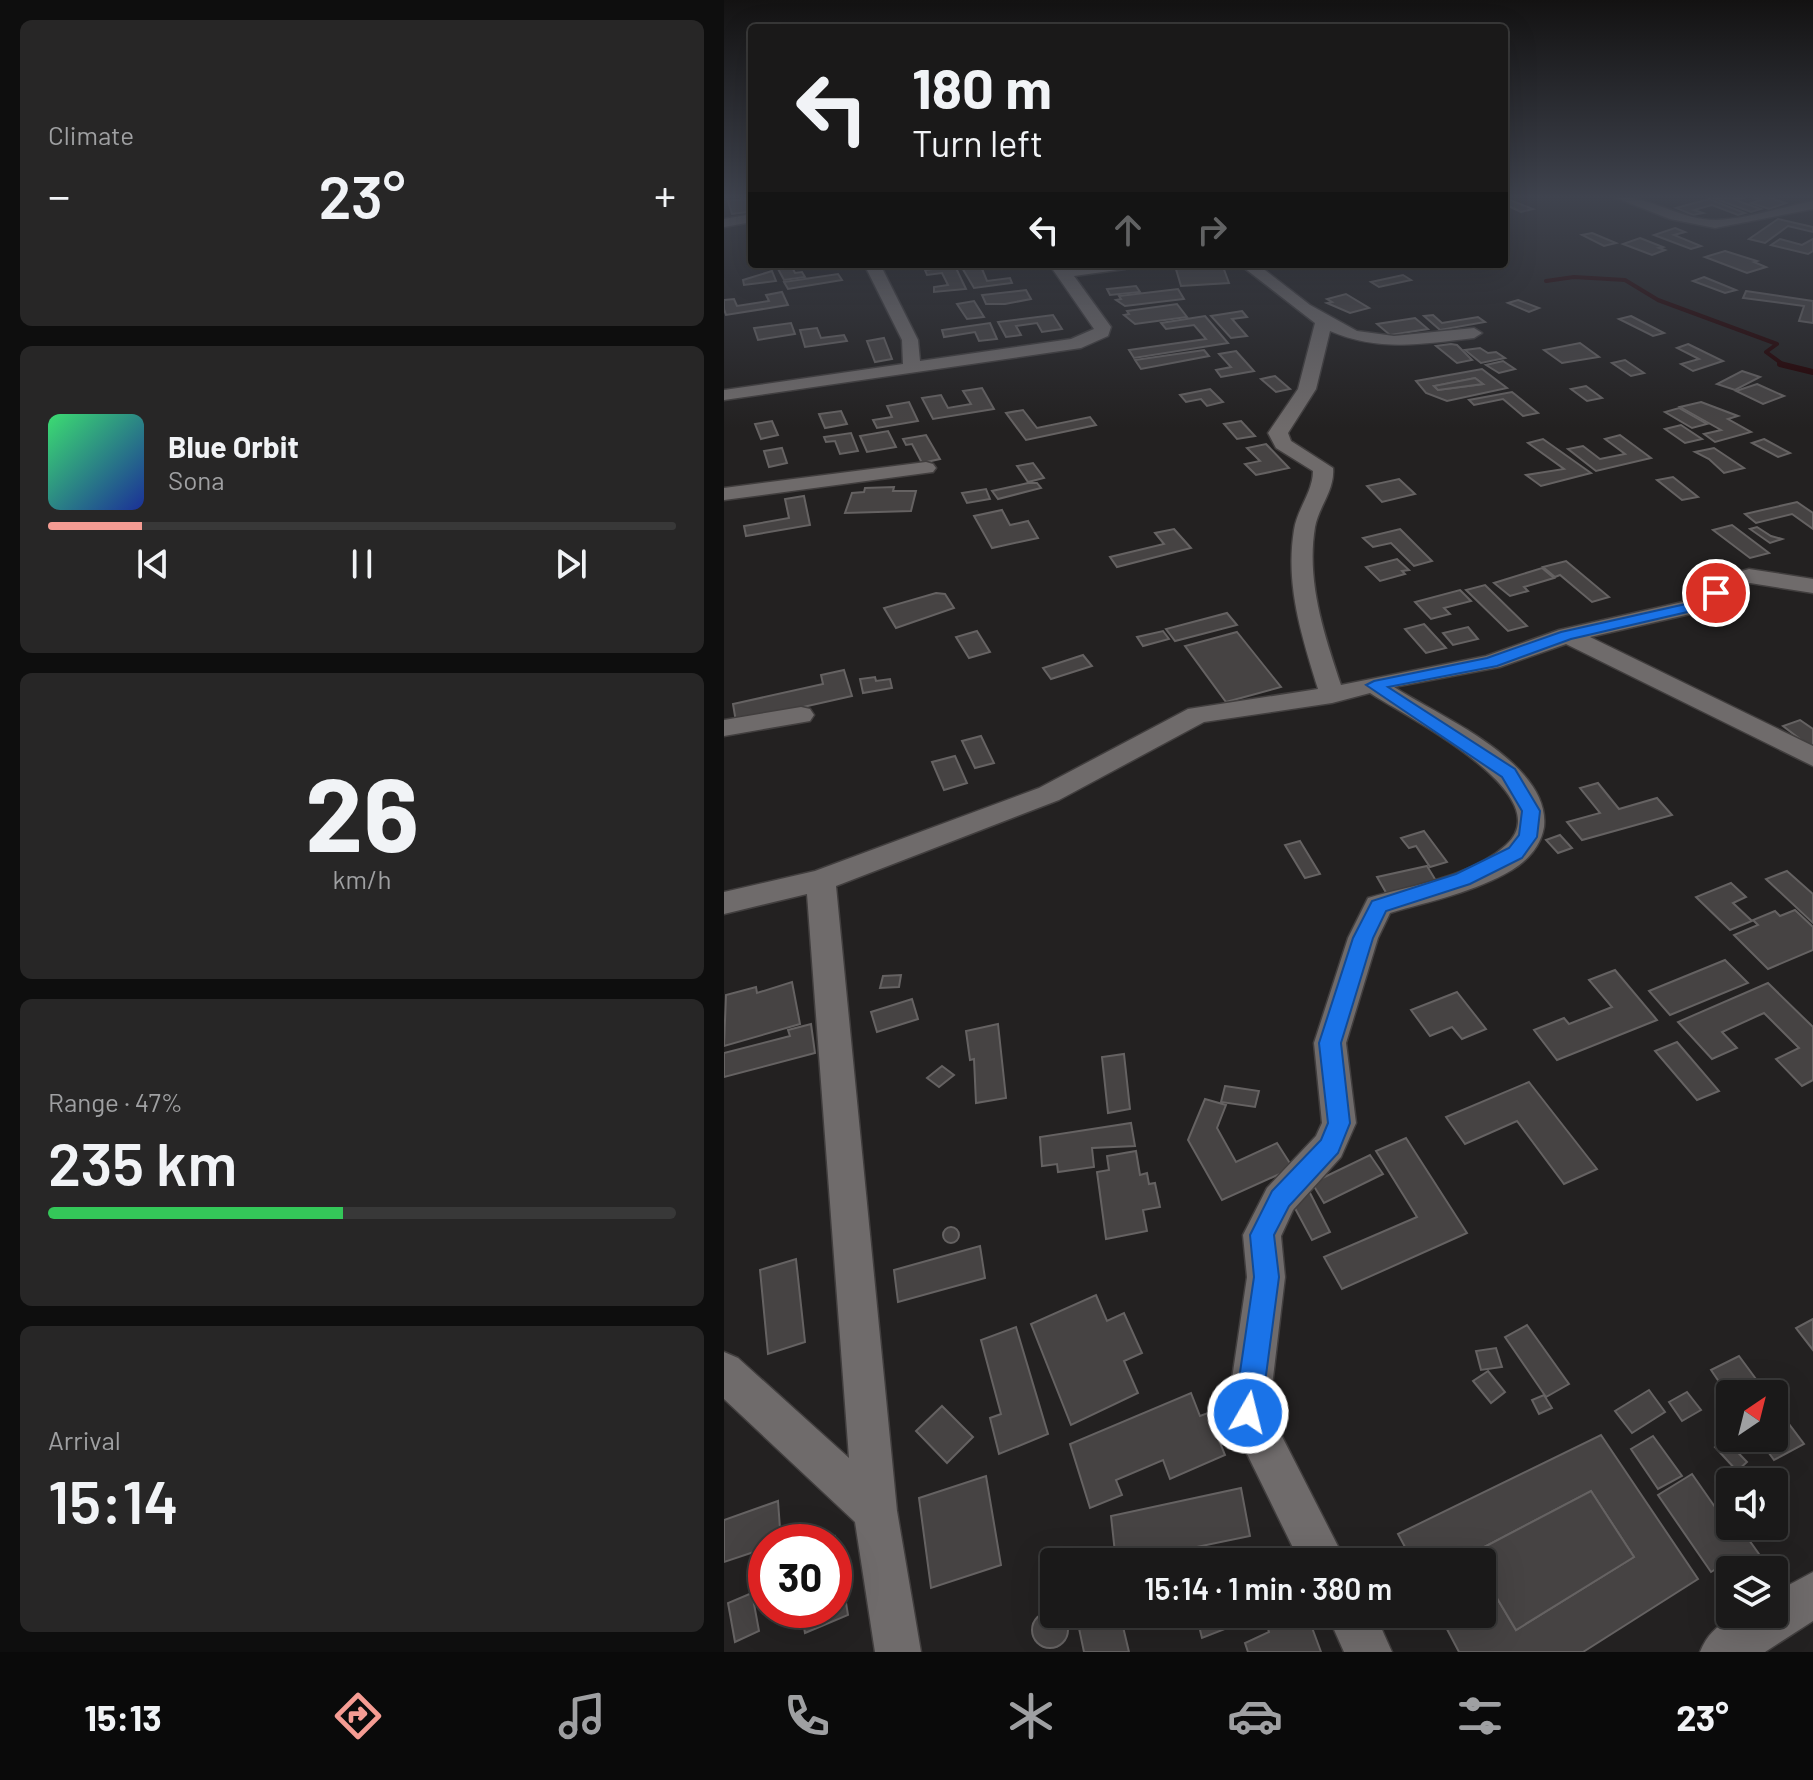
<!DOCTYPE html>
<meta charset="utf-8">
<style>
body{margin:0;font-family:Barlow,sans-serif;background:#272626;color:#f1f3f6;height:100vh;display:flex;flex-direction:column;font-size:30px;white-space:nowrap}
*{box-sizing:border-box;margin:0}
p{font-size:26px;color:#9fa0a2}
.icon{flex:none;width:44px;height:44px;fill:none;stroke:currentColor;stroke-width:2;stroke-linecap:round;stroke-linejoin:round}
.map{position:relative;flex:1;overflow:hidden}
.panel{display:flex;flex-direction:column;gap:20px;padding:20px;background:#0e0e0e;width:724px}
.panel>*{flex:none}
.banner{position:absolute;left:24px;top:24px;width:760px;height:244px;border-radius:8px;box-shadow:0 8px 32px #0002,0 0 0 2px #383838;background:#1a1919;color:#f1f3f6;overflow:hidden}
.needle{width:52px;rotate:35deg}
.tools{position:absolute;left:992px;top:1380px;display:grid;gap:16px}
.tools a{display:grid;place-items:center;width:72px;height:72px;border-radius:8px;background:#1a1919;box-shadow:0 8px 32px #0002,0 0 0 2px #383838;font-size:40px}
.speed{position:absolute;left:24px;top:1524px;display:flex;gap:16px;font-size:40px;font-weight:700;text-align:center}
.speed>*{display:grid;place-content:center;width:104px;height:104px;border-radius:50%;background:#1a1919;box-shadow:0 8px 32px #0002,0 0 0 2px #383838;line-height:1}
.speed .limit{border:12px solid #d22;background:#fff;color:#111}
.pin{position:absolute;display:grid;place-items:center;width:68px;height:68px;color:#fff;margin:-34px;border:4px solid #fff;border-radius:50%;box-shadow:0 2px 8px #0007}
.me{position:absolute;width:88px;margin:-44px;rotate:8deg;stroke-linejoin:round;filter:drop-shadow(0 0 6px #0008)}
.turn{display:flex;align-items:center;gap:28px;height:168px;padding:0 32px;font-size:36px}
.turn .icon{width:104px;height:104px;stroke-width:2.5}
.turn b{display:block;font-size:56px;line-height:68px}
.lanes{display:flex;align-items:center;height:76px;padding:0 32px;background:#0003;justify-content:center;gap:40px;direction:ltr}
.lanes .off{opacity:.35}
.big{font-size:60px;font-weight:600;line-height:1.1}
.panel .widget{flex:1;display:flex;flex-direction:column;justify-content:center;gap:12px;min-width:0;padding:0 28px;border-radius:12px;background:#272626}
.panel .dial{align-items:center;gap:0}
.dial b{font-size:104px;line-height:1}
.song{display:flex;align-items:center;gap:24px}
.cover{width:96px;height:96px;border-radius:12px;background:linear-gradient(135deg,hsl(140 70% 55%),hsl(230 70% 35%))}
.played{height:8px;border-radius:4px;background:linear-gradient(90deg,#f59c93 15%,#383838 15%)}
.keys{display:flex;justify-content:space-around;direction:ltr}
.heat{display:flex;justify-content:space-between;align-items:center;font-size:44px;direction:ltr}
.charge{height:12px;border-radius:6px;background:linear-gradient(90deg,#34c759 47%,#383838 0)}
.trip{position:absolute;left:316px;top:1548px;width:456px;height:80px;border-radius:8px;background:#1a1919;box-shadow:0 8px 32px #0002,0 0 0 2px #383838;font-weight:600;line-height:80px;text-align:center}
.tab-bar{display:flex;height:128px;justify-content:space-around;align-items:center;background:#0a0a0a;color:#9fa0a2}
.tab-bar .icon{width:56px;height:56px}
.tab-bar .active{color:#f59c93}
.tab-bar b{font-size:36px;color:#f1f3f6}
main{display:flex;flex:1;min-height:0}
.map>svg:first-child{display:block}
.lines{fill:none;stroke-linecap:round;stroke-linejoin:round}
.stream-far1{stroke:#230001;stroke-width:4}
.stream{stroke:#230001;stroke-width:6}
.building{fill:#464343;stroke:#656262;stroke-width:2;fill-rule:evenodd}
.minor-casing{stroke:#413e3e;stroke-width:3}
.minor{fill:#6f6b6b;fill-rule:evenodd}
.route{fill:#1a73e8;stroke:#114b97;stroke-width:2}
</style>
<main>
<section class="panel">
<div class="widget"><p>Climate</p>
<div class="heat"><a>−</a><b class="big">23°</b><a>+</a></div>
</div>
<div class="widget">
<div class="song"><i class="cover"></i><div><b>Blue Orbit</b><p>Sona</p></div></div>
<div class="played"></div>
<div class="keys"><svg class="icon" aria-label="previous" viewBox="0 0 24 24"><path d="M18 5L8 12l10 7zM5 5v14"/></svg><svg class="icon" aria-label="pause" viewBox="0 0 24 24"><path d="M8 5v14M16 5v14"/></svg><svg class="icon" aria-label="next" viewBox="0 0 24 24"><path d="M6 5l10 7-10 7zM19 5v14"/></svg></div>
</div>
<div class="widget dial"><b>26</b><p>km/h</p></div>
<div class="widget"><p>Range · 47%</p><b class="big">235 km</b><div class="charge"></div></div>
<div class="widget"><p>Arrival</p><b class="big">15:14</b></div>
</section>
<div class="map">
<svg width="1089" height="1652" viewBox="0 0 1089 1652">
<rect width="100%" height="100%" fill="#232121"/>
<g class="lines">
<polyline class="stream-far1" points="822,281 850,277 901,280 934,300 1053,344 1042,352 1061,366"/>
<polyline class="stream" points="1056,364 1089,372"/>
</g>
<g class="building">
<polygon points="1023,197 1011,200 1037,209 1027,212 989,198"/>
<polygon points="1028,197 1044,197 1062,203 1045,209 1027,203 1037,200"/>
<polygon points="780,198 781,198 809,209 797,212 780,204"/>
<polygon points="21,199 25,212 8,214 4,201"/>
<polygon points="985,199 1021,213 1014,215 988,205 970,210 979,213 969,215 952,208"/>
<polygon points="1054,219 1089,227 1089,232 1064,226 1041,243 1025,239"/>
<polygon points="951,228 961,232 950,235 977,246 967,249 930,235"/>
<polygon points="868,233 892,243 880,246 858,235"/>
<polygon points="916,238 939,247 935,248 941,250 928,255 899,244"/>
<polygon points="1056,239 1078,245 1089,239 1089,251 1084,254 1047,245"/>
<polygon points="1001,251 1033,261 1030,262 1042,267 1023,273 981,257"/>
<polygon points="256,264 263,281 286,278 288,283 250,288 237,266"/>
<polygon points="498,264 505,283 457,286 451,266"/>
<polygon points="67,265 71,273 78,272 81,277 60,280 53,267"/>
<polygon points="231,266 242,289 210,292 210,287 224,285 218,273 203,275 201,270"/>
<polygon points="48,271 52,281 20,285 19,280"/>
<polygon points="114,274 118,280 64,289 60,282"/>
<polygon points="679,275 687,280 655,287 647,282"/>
<polygon points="980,277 1012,290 1001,293 969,281"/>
<polygon points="412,286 416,292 386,295 383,289"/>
<polygon points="454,289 460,299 401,306 392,300 397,299 395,296"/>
<polygon points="302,290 307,299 281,304 262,304 258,295"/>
<polygon points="1022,291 1089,301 1089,323 1075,321 1080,306 1019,298"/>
<polygon points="58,292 64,305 2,315 0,309 0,300 10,299 13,306 45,301 42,295"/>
<polygon points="622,294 645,308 626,313 603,303 608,302 603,299"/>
<polygon points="794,300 815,308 805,312 784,303"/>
<polygon points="250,301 260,317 243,319 233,304"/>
<polygon points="453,304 463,317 411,324 400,315 405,314 403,311"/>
<polygon points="518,311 523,317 508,319 523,336 507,338 487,316"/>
<polygon points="329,315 338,329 318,332 313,323 292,326 297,335 282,337 274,322"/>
<polygon points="709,315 718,323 754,317 761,322 716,330 700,316"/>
<polygon points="481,316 504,343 410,358 405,350 482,339 470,325 442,329 437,323"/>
<polygon points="907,316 940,333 929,336 895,319"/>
<polygon points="691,318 704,329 666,335 653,324"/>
<polygon points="67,323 71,334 34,340 30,328"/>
<polygon points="266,323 273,339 255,341 251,332 220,337 218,330"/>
<polygon points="93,328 97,338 120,335 123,341 81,347 76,330"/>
<polygon points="160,338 168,359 151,362 143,341"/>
<polygon points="856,343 875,357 838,363 820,350"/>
<polygon points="727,344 733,345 748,360 733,363 712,346"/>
<polygon points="964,344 999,361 969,371 957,364 975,359 953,348"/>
<polygon points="756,348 764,353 772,352 781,358 757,363 741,350"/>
<polygon points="480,350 485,356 417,369 411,360"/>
<polygon points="512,351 530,371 497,377 492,370 507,367 495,354"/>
<polygon points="901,360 920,373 907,376 888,363"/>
<polygon points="779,361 791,369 775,373 762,365"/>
<path d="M758,369L783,388L723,401L702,393L692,381ZM751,378L759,384L714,390L710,386Z"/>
<polygon points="1018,371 1036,377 1011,390 993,384"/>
<polygon points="551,376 566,389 552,392 537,379"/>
<polygon points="751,378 759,384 714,390 710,386"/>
<polygon points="1033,384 1060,396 1039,404 1012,391"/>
<polygon points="862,386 878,398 863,401 847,389"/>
<polygon points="258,388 270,409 209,419 198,398 217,395 224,408 247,404 239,391"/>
<polygon points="486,389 499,402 483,406 477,399 462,402 456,395"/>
<polygon points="788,392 814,413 799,416 779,399 750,405 745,400"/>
<polygon points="185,402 194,421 153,428 149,420 168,417 163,406"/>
<polygon points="977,402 1014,416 1004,419 1027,432 991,442 980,434 997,430 956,407"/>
<polygon points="955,408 983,424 968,428 941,412"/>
<polygon points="299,410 313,428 366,417 372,425 302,440 282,413"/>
<polygon points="117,411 123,424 101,428 95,414"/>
<polygon points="48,421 54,435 37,439 31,424"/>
<polygon points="517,421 531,436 513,439 500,424"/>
<polygon points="957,425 978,439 961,443 941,429"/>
<polygon points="164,431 172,447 143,452 136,436"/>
<polygon points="127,433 134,451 116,454 111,441 102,442 100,437"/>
<polygon points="202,435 216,459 198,463 188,444 182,445 179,439"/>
<polygon points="896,435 927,458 872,471 844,449 859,446 876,459 901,454 881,439"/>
<polygon points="819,439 867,473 817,486 802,475 840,469 804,443"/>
<polygon points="1040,439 1066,453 1054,457 1028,443"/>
<polygon points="542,444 565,468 532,475 521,464 536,461 523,448"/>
<polygon points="58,448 63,463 45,467 40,451"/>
<polygon points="990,448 1020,468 1000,473 985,459 971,452"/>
<polygon points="309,463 320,478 304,482 293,466"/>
<polygon points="949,477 974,497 958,500 933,480"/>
<polygon points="675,479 691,494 658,502 643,486"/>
<polygon points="304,483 313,483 317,488 274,499 268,491"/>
<polygon points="170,487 169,491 192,491 187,511 121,513 128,493 140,492 141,488"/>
<polygon points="262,489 266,499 243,503 238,493"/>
<polygon points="80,496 86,525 22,536 20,526 65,518 61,499"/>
<polygon points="1073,502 1089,513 1089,529 1068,514 1032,523 1021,514"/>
<polygon points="278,510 286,525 304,521 314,538 268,548 250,516"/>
<polygon points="1008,525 1045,553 1026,558 989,530"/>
<polygon points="1033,527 1047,536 1058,539 1046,543 1026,529"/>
<polygon points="450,529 467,548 393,567 386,557 440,544 431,533"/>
<polygon points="676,529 708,561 690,566 667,543 649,547 639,538"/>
<polygon points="673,559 685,570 678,571 681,574 656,581 642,567"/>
<polygon points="842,561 885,597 868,602 836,575 831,577 819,567"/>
<polygon points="818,568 830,578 800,587 804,591 786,596 770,583"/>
<polygon points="761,585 803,626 784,631 742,590"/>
<polygon points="736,590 747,601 720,608 726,614 707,619 691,602"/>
<polygon points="212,593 221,594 230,608 172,628 160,608"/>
<polygon points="503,613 513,625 451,641 442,629"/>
<polygon points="700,624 722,648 702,653 681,629"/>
<polygon points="744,627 754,639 729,645 719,633"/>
<polygon points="253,631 266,652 245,658 232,637"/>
<polygon points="439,631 445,639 419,646 413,637"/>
<polygon points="513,632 557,687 502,702 461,646"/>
<polygon points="359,655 368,666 327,679 319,668"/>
<polygon points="120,670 128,696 12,722 9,704 99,684 97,675"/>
<polygon points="151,677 152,681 166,679 168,688 139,693 136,679"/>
<polygon points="1076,720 1089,729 1089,749 1059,726"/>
<polygon points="257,736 270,763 251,768 238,741"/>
<polygon points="231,756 243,783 220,790 208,762"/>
<polygon points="874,783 895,809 933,798 948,815 858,840 843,822 876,813 856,788"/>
<polygon points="700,831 723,862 706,867 692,846 685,848 677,838"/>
<polygon points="836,835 848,848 834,853 822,840"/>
<polygon points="576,841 596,874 581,878 561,845"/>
<polygon points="703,866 714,884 664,896 653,877"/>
<polygon points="1063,871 1089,894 1089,923 1042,879"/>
<polygon points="1007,883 1022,897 1009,903 1028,921 1006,930 972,897"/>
<polygon points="1071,910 1089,927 1089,950 1044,969 1010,935 1034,925 1029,920 1051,911 1056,916"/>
<polygon points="1001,960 1024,983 946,1015 925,991"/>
<polygon points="891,970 933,1020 833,1060 810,1030 840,1018 845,1024 888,1007 865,980"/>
<polygon points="177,975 175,987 156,988 159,976"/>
<polygon points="68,982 76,1024 0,1046 2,995 32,987 33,993"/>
<polygon points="1044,983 1089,1027 1089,1080 1078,1086 1052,1059 1075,1048 1040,1013 998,1032 1013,1048 988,1059 954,1022"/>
<polygon points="733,992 762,1029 738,1039 728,1027 706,1036 687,1010"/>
<polygon points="188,999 194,1019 153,1032 147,1012"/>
<polygon points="87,1024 91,1053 0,1077 0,1053 66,1036 64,1030"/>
<polygon points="274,1024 282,1098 252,1103 250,1059 246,1060 242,1031"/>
<polygon points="953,1042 995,1091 973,1100 931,1051"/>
<polygon points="400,1054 406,1109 384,1113 378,1057"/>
<polygon points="218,1066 230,1075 215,1087 203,1078"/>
<polygon points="805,1082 873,1169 840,1184 793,1121 741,1144 722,1117"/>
<polygon points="501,1086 535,1091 531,1107 497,1102"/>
<polygon points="481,1099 502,1105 493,1128 512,1162 553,1143 569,1168 498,1200 464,1140"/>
<polygon points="407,1123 411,1146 368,1148 370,1167 334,1172 333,1164 318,1166 316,1137"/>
<polygon points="682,1138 743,1233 618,1289 600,1257 693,1217 652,1151"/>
<polygon points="412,1151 416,1175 423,1173 425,1184 431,1183 436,1207 419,1210 423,1231 382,1239 373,1172 385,1170 383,1156"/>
<polygon points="646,1155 659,1174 600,1203 588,1183"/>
<polygon points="585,1191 606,1232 588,1240 566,1199"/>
<circle cx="227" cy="1235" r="8"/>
<polygon points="256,1246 261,1278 174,1302 170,1270"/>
<polygon points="72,1259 81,1342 44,1354 36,1270"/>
<polygon points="372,1295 383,1321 400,1313 418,1353 400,1361 414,1393 347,1425 307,1324"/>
<polygon points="1089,1319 1089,1350 1072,1328"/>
<polygon points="803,1325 845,1384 822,1397 781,1337"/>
<polygon points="292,1327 324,1434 275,1454 266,1418 277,1414 257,1340"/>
<polygon points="772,1348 778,1367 757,1370 752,1351"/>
<polygon points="1015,1356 1043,1394 1006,1394 1006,1398 987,1370"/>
<polygon points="764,1371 781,1392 767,1403 749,1381"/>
<polygon points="925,1390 941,1412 908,1433 891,1411"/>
<polygon points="963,1392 977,1410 958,1421 945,1402"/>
<polygon points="467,1393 476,1416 484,1413 501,1455 446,1479 439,1460 392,1480 398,1495 366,1508 346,1444"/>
<polygon points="820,1395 828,1408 815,1414 808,1400"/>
<polygon points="1050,1404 1080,1444 1050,1460 1034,1438 1050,1438"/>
<polygon points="218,1406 249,1437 223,1463 192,1431"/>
<polygon points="877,1435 974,1579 859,1652 735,1652 715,1614 758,1614 758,1573 792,1630 910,1557 867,1491 747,1554 752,1562 689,1562 674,1534"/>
<polygon points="929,1436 958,1476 934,1489 907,1449"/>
<polygon points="1001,1439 1023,1462 1013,1471 991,1447"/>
<polygon points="968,1474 991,1507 998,1503 1006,1514 1006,1526 1015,1526 1035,1554 1014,1568 1008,1559 987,1572 934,1495"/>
<polygon points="262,1476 277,1565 207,1588 195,1498"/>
<polygon points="517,1488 526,1536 429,1556 430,1562 392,1562 387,1516"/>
<polygon points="867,1491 910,1557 792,1630 758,1573 758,1562 752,1562 747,1554"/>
<polygon points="54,1501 57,1542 42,1542 42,1548 0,1562 0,1520"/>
<polygon points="111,1536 124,1615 81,1633 77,1610 110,1610 110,1542 95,1542"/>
<polygon points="538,1548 541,1562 486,1562 486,1560"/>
<polygon points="28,1593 35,1631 11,1642 4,1603"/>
<circle cx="326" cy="1630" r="18"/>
<polygon points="369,1614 396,1614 405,1652 360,1652 353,1619"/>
<polygon points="472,1614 496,1614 501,1629 478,1638"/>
<polygon points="539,1614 583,1614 597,1652 524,1652 521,1643 545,1632"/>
</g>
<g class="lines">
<g class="minor-casing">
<g id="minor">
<path d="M890,197C925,195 956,220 992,220C1023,219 1058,207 1089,201V209L991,228L946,219Z"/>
<polygon points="28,214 28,222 0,227 0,219"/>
<polygon points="140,264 156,264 194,340 196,361 347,339 370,329 325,264 341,264 344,268 409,264 401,269 350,276 387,327 384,336 357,348 0,400 0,390 179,364 178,340"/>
<path d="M515,264H533L586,305L633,331L670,336L750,328L758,333L750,338C699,344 654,352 606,331L592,389L564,433L567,441L609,468C611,490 595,506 591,527C582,581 600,634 617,685L762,656L835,630L972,599L997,577L1025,569L1089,579V593L1026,583L1013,587L988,609L866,637L1089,746V766L842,644L776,667L670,687C715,716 827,763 820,827C817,846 803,861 788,870C751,892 707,901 666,913L654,938L622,1043L632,1123L617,1157L569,1210L557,1236L561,1277L545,1411L622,1562H576L503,1413L523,1277L519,1235L543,1188L592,1136L598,1123L590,1043L624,938L644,898C688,885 747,877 782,845C839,794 677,714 646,693L608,703L480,722L335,800L112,886L173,1511L197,1652H151L131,1522L0,1399V1352L14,1358L125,1458L83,894L0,914V892L91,871L315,788L464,709L594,689C578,637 561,585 570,530C573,509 589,492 589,471L552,448L544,433L574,389L591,323Z"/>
<polygon points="202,462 209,464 212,468 209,472 0,500 0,488"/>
<polygon points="77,707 86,709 90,715 86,721 0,736 0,720"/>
<path d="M1089,1572V1621L1041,1652H976C990,1618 1017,1614 1050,1614V1593Z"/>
<polygon points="603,1614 651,1614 668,1652 620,1652"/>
</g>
</g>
<use href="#minor" class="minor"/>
</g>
<linearGradient id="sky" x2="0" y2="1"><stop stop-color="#131212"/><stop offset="0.46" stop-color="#3f434e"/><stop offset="1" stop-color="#3f434e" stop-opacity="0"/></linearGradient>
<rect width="1089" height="428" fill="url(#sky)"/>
<polygon class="route" points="987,590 1000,593 985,607 847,639 773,666 664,687 791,769 816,811 813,837 798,858 746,884 662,911 649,938 617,1043 626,1123 614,1153 565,1206 550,1235 555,1277 537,1413 533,1422 524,1426 514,1422 510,1413 530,1277 526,1235 548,1191 597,1140 604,1123 595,1043 629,938 648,901 732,874 785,848 795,835 798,811 778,777 642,685 650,681 763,658 837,632 975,601"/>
</svg>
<div class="tools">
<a><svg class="needle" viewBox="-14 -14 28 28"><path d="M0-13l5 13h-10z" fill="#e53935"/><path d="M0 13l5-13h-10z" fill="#9fa0a2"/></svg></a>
<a><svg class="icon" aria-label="sound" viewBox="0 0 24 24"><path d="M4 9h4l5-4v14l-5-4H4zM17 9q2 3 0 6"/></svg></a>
<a><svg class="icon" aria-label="layers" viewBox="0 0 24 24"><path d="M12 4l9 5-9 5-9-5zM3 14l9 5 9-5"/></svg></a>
</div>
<div class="speed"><div class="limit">30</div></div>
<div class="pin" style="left:992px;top:593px;background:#d93025"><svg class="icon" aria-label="arrive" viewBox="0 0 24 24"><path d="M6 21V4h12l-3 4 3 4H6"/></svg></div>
<svg class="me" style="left:524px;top:1413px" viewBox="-20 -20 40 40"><circle r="17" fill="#1a73e8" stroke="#fff" stroke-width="3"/><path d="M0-11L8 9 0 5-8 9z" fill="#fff"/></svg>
<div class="trip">15:14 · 1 min · 380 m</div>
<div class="banner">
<div class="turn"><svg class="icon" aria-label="left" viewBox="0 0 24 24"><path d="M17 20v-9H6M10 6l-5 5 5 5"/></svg><div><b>180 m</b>Turn left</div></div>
<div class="lanes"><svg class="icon" aria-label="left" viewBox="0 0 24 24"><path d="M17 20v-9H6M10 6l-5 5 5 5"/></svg><svg class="icon off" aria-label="ahead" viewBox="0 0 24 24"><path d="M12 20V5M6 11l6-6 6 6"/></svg><svg class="icon off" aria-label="right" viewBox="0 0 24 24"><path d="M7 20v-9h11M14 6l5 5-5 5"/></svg></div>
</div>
</div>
</main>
<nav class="tab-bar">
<b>15:13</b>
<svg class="icon active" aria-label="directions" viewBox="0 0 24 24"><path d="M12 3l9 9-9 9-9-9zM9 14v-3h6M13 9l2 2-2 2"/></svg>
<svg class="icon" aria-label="music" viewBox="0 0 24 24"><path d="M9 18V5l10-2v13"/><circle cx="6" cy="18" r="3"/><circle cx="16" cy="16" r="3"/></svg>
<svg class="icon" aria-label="phone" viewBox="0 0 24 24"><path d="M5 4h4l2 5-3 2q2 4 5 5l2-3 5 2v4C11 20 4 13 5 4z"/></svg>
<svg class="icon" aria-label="climate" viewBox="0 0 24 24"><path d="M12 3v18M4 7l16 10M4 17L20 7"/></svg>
<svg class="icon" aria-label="car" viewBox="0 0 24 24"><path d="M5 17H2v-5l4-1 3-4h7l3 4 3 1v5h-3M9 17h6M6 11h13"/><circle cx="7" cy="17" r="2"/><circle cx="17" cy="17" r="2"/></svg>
<svg class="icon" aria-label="filters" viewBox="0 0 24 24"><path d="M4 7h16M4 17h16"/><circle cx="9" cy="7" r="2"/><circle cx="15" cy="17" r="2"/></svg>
<b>23°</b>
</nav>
